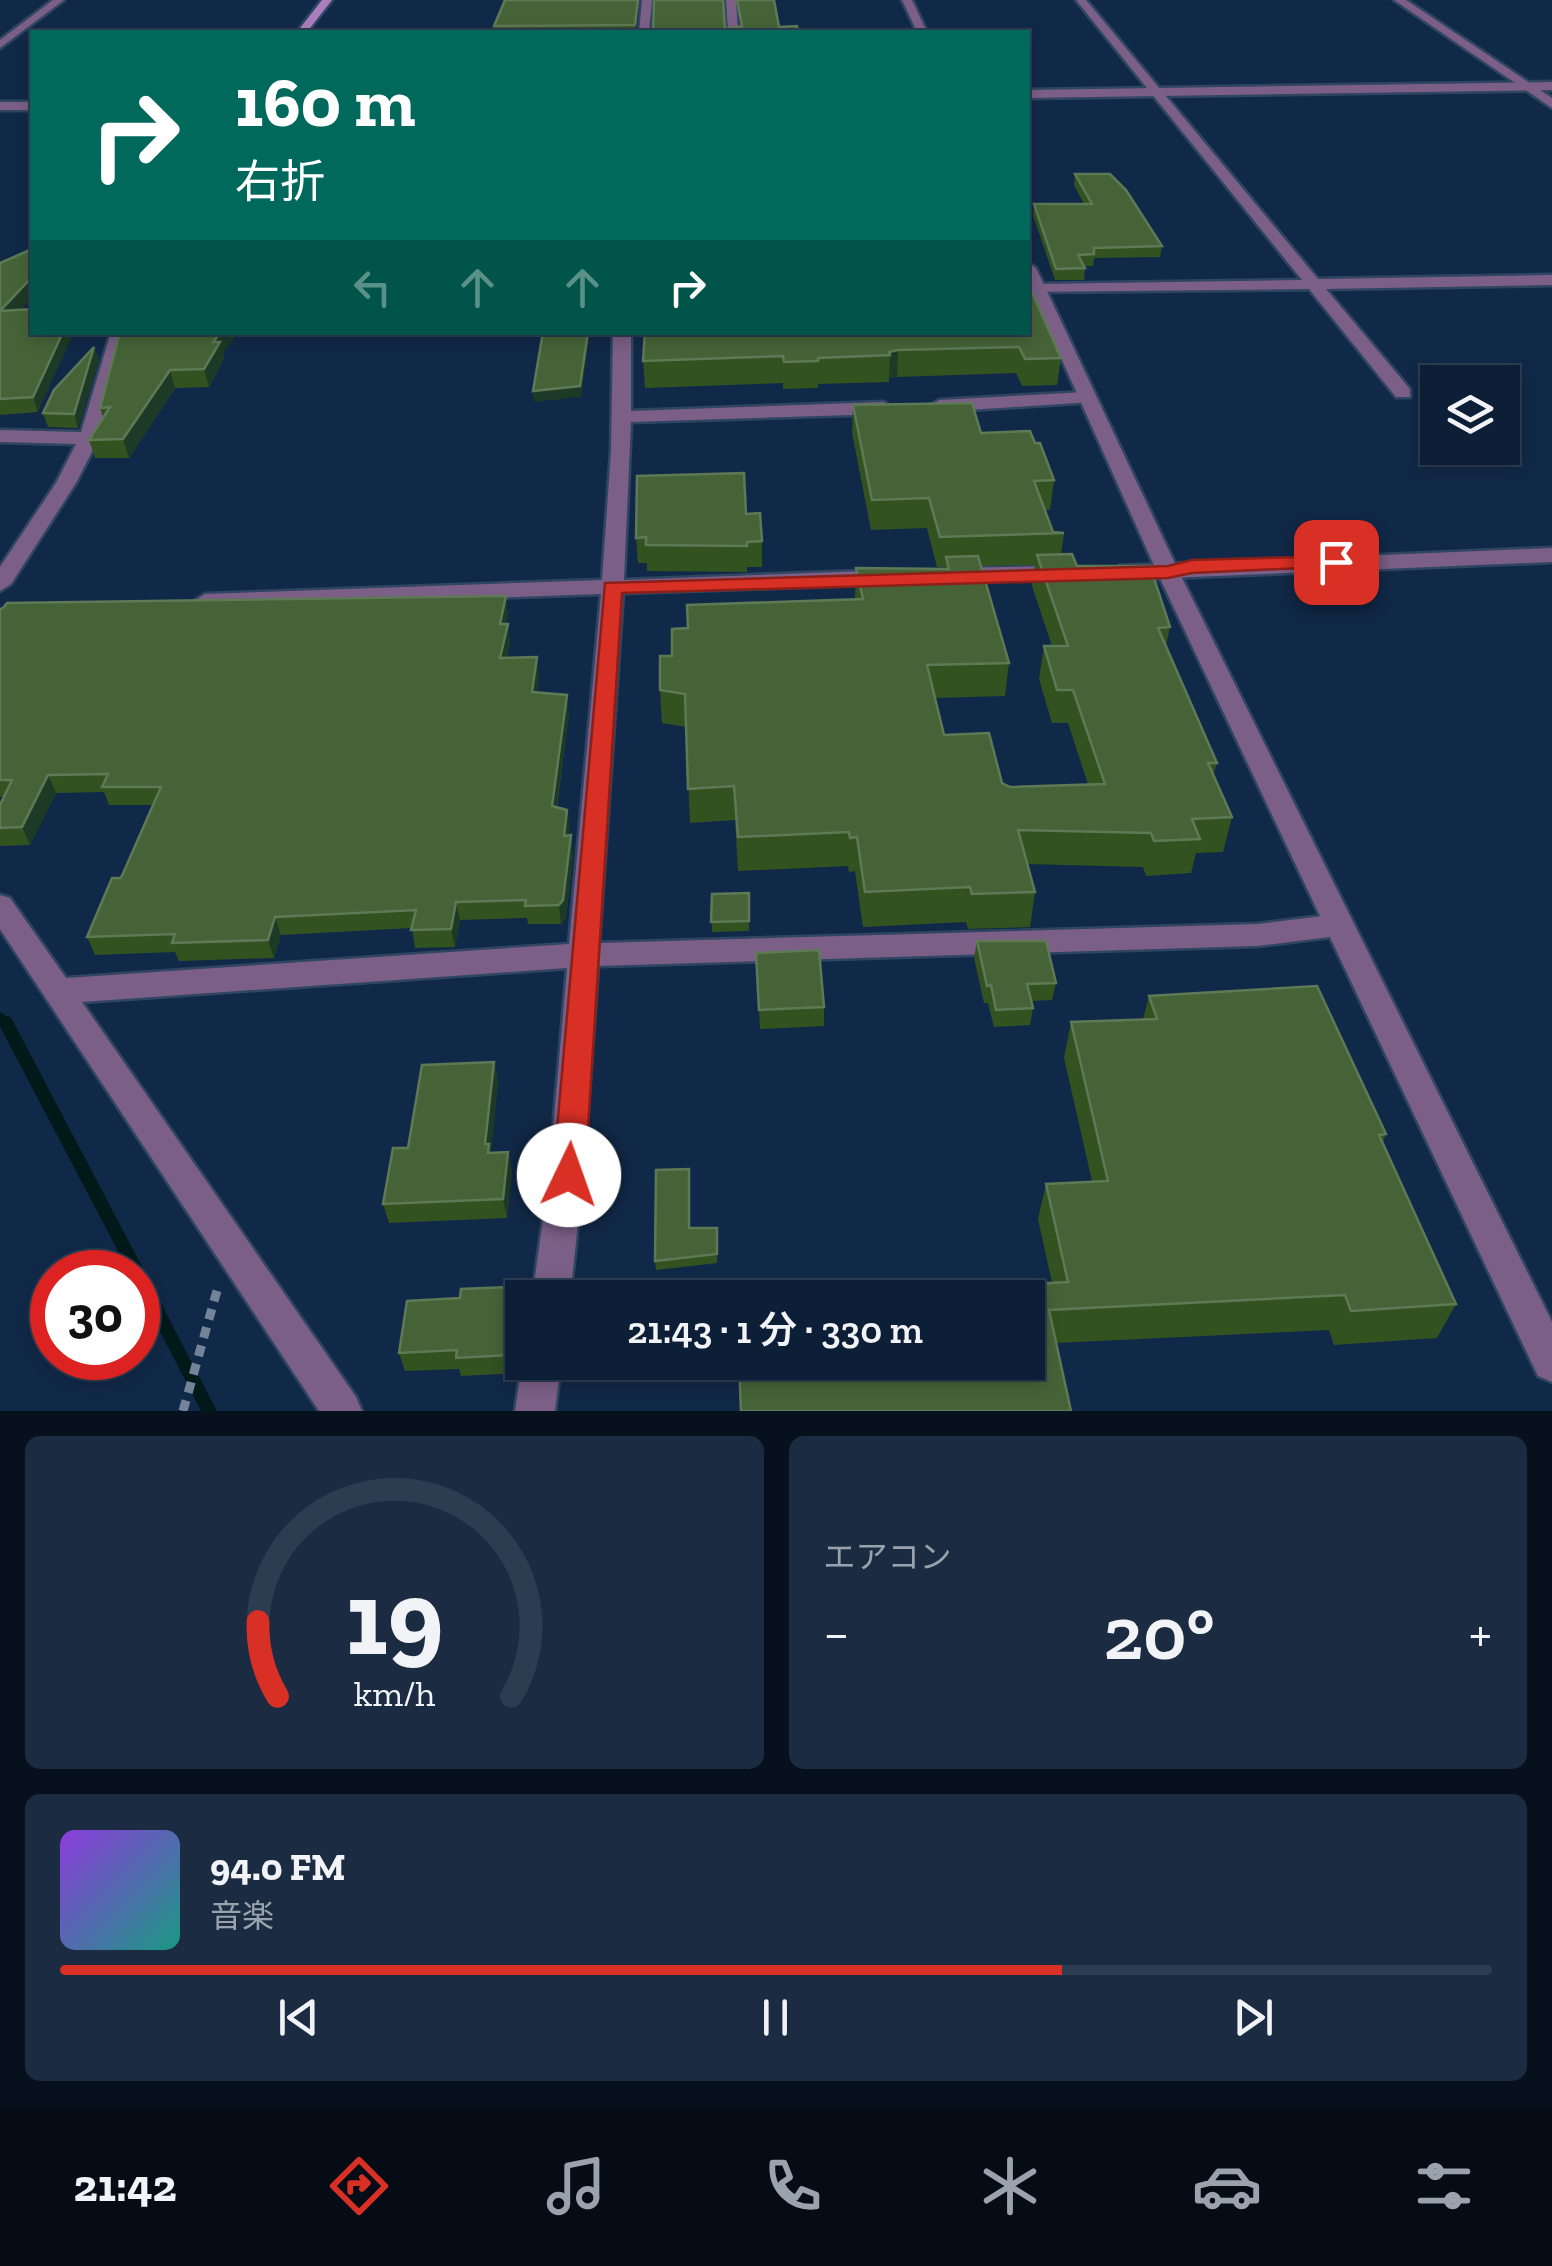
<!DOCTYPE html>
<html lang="ja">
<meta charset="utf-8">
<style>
body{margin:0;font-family:"Zilla Slab","Noto Sans JP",serif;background:#1b2c42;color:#f1f3f6;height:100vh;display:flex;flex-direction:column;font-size:38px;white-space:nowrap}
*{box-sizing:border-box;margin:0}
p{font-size:32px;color:#9aa2ad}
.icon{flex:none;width:55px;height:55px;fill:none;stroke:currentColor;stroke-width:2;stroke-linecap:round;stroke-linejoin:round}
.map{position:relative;height:1411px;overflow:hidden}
.sheet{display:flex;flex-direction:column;gap:25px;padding:25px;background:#07111e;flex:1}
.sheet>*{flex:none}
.guide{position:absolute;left:30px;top:30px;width:1000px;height:305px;border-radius:0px;box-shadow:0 5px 15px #0003,0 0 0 2px #2d3d51;background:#00695c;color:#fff;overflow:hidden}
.controls{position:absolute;left:1420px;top:365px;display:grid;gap:20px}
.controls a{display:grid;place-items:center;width:100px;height:100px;border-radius:0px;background:#0d1f36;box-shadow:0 5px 15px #0003,0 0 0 2px #2d3d51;font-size:50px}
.speed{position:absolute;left:30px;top:1250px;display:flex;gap:20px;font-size:50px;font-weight:700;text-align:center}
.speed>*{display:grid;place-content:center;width:130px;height:130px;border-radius:50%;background:#0d1f36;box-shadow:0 5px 15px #0003,0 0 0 2px #2d3d51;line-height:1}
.speed .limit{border:15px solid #d22;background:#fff;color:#111}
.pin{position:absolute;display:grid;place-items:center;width:85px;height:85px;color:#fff;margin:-42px;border-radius:20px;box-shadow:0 5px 15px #0006}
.me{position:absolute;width:110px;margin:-55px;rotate:3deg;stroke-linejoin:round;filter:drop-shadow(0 0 8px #0008)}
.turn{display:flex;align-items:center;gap:35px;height:210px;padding:0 40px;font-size:45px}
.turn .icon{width:130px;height:130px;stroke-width:2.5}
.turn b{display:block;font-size:70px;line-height:85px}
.lanes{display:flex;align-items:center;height:95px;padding:0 40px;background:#0003;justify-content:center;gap:50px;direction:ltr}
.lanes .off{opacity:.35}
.big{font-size:75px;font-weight:600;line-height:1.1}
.sheet .card{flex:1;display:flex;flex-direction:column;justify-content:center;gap:15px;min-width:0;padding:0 35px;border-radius:15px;background:#1b2c42}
.sheet .dial{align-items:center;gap:0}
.dial svg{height:260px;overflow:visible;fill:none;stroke:#2d3d51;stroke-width:7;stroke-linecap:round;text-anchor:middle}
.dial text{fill:#f1f3f6;stroke:none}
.song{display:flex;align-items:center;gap:30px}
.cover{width:120px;height:120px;border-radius:15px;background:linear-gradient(135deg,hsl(270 70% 55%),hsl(170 70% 35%))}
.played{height:10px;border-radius:5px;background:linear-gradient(90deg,#d93025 70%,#2d3d51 70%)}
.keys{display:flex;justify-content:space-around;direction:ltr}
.heat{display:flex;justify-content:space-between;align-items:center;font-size:55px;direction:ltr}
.sheet .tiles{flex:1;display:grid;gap:25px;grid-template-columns:1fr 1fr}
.card:last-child{grid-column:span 2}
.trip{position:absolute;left:505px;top:1280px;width:540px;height:100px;border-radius:0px;background:#0d1f36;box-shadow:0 5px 15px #0003,0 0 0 2px #2d3d51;font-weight:600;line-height:100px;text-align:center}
.tab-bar{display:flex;height:160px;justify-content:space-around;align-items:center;background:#050c16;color:#9aa2ad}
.tab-bar .icon{width:70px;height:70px}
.tab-bar .current{color:#d93025}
.tab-bar b{font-size:45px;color:#f1f3f6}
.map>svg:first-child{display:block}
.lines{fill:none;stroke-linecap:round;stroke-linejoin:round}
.stream-far1{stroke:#02191a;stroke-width:11}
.stream{stroke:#02191a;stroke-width:14}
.minor-casing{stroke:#2f4561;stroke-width:5}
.tertiary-casing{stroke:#2f4561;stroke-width:5}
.secondary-casing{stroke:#2f4561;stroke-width:5}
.path{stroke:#72839a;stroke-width:9;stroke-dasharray:11 8;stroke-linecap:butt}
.minor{fill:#7b5f86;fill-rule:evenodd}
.tertiary{fill:#7b5f86;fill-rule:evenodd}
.secondary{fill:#aa7dbc;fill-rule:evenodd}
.wall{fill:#325220;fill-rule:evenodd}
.shaded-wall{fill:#1c3a26}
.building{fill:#456337;stroke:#5e7956;stroke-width:2.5}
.route{fill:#d93025;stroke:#8d1f18;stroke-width:2.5}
</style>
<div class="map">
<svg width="1552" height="1411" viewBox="0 0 1552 1411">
<rect width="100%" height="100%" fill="#112948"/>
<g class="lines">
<polyline class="stream-far1" points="0,1018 9,1026"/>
<g class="stream">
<polyline points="6,1023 137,1272"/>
<polyline points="138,1274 209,1411"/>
</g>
<g class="minor-casing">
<g id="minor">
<polygon points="53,0 64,0 0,48 0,40"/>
<polygon points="642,0 652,0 649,32 639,32"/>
<polygon points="726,0 736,0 738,32 728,32"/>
<polygon points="1076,0 1086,0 1318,279 1552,275 1552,285 1326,289 1410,389 1410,397 1396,397 1309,289 1031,292 1029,289 1037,284 1302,280"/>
<polygon points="1394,0 1406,0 1552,98 1552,108"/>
<polygon points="111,332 128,332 99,438 76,483 11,584 0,591 0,567 56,483 76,444 0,442 0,430 81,432"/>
<polygon points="613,332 631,332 631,411 884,402 893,408 884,414 631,422 624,580 889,570 900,577 889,584 623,593 599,943 1257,924 1338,914 1348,917 1353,925 1348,933 1338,936 1257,946 598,966 583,1176 570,1298 532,1298 549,1176 567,968 82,1002 356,1397 362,1411 319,1411 0,929 0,895 10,898 66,978 569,944 601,594 205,608 194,601 205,594 602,580 611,451"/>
<polygon points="1085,392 1094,398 1092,402 939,412 930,406 939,400"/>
<polygon points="1552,548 1552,562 1119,580 1108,573 1119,566"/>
<polygon points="1064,566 1072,568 1075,573 1072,578 949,582 938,575 949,568"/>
<polygon points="522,1362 561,1362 555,1411 515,1411"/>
</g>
</g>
<g class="tertiary-casing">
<g id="tertiary">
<polygon points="902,0 912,0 927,32 917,32"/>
<polygon points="1552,82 1552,90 1028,98 1028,90"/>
<rect x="0" y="102" width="32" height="8"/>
<polygon points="1028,263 1036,268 1179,572 1552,1322 1552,1382 1538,1376 1157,572 1028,284"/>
</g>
</g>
<g class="secondary-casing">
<polygon id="secondary" points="322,0 332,0 307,32 297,32"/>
</g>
<polyline class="path" points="183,1411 218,1287"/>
<use href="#minor" class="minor"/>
<use href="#tertiary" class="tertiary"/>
<use href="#secondary" class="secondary"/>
</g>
<g class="wall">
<polygon points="639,0 635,31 494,32 494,26"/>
<polygon points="1075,174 1162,246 1160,257 1094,258 1093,266 1084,266 1085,268 1084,280 1055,280 1033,215 1034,204 1084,204 1074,185"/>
<polygon points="32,249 32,296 20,310 38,412 0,415 0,263"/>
<polygon points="120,332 223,353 224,359 209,387 175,388 129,458 95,458 89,440 103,417 100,408"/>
<polygon points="1028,332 1061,358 1057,385 1022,386 1016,373 897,377 889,378 889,382 818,384 818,388 783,389 783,383 645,388 643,361"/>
<polygon points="94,347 99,360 78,428 48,427 43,413"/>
<path d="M853,405L1035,443L1054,480L1050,510H1045L1053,532L1064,533L1061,554L1170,627L1166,646L1217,763L1213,776L1232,817L1223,852L1196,853L1191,873L1146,876L1143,867L1027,864L1035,892L1030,927L968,929L966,922L863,927L855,871L849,872L848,866L738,871L735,820L690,823L686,727L662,723L660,690L672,656L688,628L855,599L856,568L945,569V567H937L927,528L871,530L852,433ZM1035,565L1032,586L1052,646H1044L1039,679L1052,723H1068L1088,784L1010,787L1002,783L944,735L935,698L1005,696L1009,663L981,566Z"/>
<polygon points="746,514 762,541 762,567 747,567 747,572 647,571 647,563 638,563 636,538"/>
<polygon points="0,609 508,613 506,624 510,641 507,658 539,675 537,692 569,713 557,807 567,810 569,836 573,854 566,918 561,924 528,924 527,918 460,920 455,947 415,948 412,928 281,935 274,958 179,961 175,952 95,955 87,937 121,878 154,805 109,805 104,792 56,793 30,845 0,846 0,805 4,797 0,797"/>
<polygon points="749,893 749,931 712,932 712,894"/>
<polygon points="977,941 1056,983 1052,1000 1031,1001 1033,1008 1030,1025 994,1027 988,1003 984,1003 974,958"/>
<polygon points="756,953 824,1007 824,1026 760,1029"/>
<polygon points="1149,996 1386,1134 1383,1142 1456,1304 1437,1338 1334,1345 1329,1330 1056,1343 829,1295 829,1288 877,1292 1052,1283 1038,1219 1046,1184 1092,1181 1064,1058 1071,1022 1143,1019"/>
<polygon points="494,1062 498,1081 491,1150 491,1152 508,1152 512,1171 507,1218 389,1223 383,1204 408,1148"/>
<polygon points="690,1228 717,1228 717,1263 656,1270 655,1261"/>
<polygon points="533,1286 535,1298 522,1298 522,1359 520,1359 517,1373 461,1376 459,1369 405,1371 399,1353 460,1298"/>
</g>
<g class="shaded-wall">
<polygon points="32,277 32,296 5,326 0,311"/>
<polygon points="63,332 74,332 38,412 33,397"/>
<polygon points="221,332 239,332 223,353 224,359 209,387 204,369 213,342"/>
<polygon points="588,332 590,332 581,397 534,402 533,391"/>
<polygon points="94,347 99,360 78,428 74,414"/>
<polygon points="898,350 897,377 889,378 890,355 889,352"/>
<polygon points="170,370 175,388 129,458 123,439"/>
<polygon points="506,596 508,613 502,641 500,624"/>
<polygon points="508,624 510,641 503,675 500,658"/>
<polygon points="537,657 539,675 535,709 532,692"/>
<polygon points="567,695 569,713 554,824 552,806"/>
<polygon points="48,775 56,793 30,845 22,827"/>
<polygon points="567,810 570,828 567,854 564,836"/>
<polygon points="571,835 573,854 566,918 561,924 559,905"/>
<polygon points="456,902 460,920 455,947 451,929"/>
<polygon points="275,917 281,935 274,958 268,940"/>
<polygon points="494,1062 498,1081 491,1150 493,1163 485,1144"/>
<polygon points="508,1152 512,1171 507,1218 503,1199"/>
<polygon points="515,1341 520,1359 517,1373 512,1355"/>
</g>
<g class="building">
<polygon points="505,0 638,0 635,25 494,26"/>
<polygon points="654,0 723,0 725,29 742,26 737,0 774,0 779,27 797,26 798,32 653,32"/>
<polygon points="1075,174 1110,174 1126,190 1162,246 1094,248 1094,254 1078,255 1085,268 1056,269 1034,204 1092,204"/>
<polygon points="32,249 32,277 0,311 0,263"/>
<polygon points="1028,283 1061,358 1025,359 1019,347 898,350 889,352 890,355 818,358 818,361 784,362 783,356 643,361 645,332 1028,332"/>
<polygon points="32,309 32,332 63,332 33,397 0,399 0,311"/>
<polygon points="120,332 221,332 213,342 220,342 204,369 170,370 123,439 89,440 110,407 100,408"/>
<polygon points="543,332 588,332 580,386 533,391"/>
<polygon points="94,347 74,414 43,413 54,390"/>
<polygon points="972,403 981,433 1030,431 1035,443 1040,443 1054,480 1034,481 1053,532 1064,533 940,537 929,498 872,500 853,405"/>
<polygon points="744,473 746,514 760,513 762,541 747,542 747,546 646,545 646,537 636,538 637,476"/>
<polygon points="1072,554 1077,566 1150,566 1170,627 1158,628 1217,763 1208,763 1232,817 1192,819 1200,839 1154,841 1151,833 1018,830 1035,892 972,894 970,887 865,892 857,837 850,838 849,832 738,837 734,786 688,789 685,694 660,690 660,656 672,656 672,629 688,628 687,605 863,599 856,568 949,569 946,557 978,556 1009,663 927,665 944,735 989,733 1002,783 1010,787 1105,784 1073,690 1057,690 1044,646 1068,646 1037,555"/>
<polygon points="506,596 500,624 508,624 500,658 537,657 532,692 567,695 552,806 567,810 564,836 571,835 563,900 559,905 525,906 526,900 456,902 451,929 411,930 416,910 275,917 268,940 172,943 175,934 87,937 112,878 121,878 161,787 102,787 108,774 48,775 22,827 0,828 0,805 12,780 0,780 0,609 3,608 7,603"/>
<polygon points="749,893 749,921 711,922 712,894"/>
<polygon points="977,941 1046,941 1056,983 1027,984 1033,1008 996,1010 991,985 987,986"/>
<polygon points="819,950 824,1007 759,1010 756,953"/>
<polygon points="1317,986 1386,1134 1379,1135 1456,1304 1351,1311 1345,1295 1049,1310 1071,1411 741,1411 739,1362 1028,1362 1028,1298 788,1298 830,1295 829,1288 876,1286 877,1292 1068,1282 1046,1184 1108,1181 1071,1022 1157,1019 1149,996"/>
<polygon points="494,1062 485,1144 489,1144 488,1153 508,1152 503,1199 383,1204 393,1148 408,1148 422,1065"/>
<polygon points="689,1169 689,1228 717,1228 717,1254 655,1261 656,1170"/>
<polygon points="533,1286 532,1298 522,1298 522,1340 515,1341 512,1355 456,1358 457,1350 399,1353 407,1301 460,1298 461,1289"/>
</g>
<polygon class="route" points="1336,556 1346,562 1343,566 1192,573 1168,578 622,593 585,1175 580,1185 569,1189 558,1185 553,1175 605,583 1168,566 1192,560"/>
</svg>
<div class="controls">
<a><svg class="icon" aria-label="layers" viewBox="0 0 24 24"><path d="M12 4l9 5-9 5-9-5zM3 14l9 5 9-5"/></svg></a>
</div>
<div class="speed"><div class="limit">30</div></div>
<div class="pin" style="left:1336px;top:562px;background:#d93025"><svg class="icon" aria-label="arrive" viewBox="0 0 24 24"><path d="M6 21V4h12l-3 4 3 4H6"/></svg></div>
<svg class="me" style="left:569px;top:1175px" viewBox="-20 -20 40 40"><circle r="19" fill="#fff"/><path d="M0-13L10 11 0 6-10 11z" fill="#d93025"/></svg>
<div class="trip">21:43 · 1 分 · 330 m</div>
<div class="guide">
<div class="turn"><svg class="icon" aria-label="right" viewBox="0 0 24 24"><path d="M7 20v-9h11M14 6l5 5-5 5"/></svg><div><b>160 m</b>右折</div></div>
<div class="lanes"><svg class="icon off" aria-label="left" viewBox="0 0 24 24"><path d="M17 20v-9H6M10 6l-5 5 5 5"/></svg><svg class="icon off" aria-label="ahead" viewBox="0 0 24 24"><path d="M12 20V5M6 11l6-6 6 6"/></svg><svg class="icon off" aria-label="ahead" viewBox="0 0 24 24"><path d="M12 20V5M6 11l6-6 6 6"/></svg><svg class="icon" aria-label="right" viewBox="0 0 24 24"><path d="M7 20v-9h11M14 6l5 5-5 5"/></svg></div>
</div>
</div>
<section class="sheet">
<div class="tiles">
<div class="card dial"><svg viewBox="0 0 100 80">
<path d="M14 69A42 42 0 1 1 86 69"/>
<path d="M14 69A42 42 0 0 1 8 46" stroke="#d93025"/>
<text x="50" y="56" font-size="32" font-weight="700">19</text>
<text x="50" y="72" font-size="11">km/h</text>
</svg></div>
<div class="card"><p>エアコン</p>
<div class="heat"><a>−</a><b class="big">20°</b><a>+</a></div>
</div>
<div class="card">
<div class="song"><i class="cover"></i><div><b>94.0 FM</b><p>音楽</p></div></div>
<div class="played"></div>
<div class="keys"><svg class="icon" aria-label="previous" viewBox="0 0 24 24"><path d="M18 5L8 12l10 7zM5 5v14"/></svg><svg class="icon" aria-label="pause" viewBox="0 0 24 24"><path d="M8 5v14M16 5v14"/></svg><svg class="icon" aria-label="next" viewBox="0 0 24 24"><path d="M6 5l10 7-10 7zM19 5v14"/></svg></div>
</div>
</div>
</section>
<nav class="tab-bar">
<b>21:42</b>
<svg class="icon current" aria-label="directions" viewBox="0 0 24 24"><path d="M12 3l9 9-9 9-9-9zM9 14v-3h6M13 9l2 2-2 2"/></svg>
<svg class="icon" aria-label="music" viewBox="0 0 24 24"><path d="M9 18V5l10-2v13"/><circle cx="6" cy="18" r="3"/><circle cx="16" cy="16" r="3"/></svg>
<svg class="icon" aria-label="phone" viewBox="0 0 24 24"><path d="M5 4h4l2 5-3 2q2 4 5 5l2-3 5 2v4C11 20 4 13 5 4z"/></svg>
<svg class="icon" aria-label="climate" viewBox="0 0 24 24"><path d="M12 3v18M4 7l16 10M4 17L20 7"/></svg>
<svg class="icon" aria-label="car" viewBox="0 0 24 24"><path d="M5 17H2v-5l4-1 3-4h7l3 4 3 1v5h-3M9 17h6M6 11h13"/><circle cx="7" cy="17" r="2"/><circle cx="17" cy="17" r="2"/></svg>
<svg class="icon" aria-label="filters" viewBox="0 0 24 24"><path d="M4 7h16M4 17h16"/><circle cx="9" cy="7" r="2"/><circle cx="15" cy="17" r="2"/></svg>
</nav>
